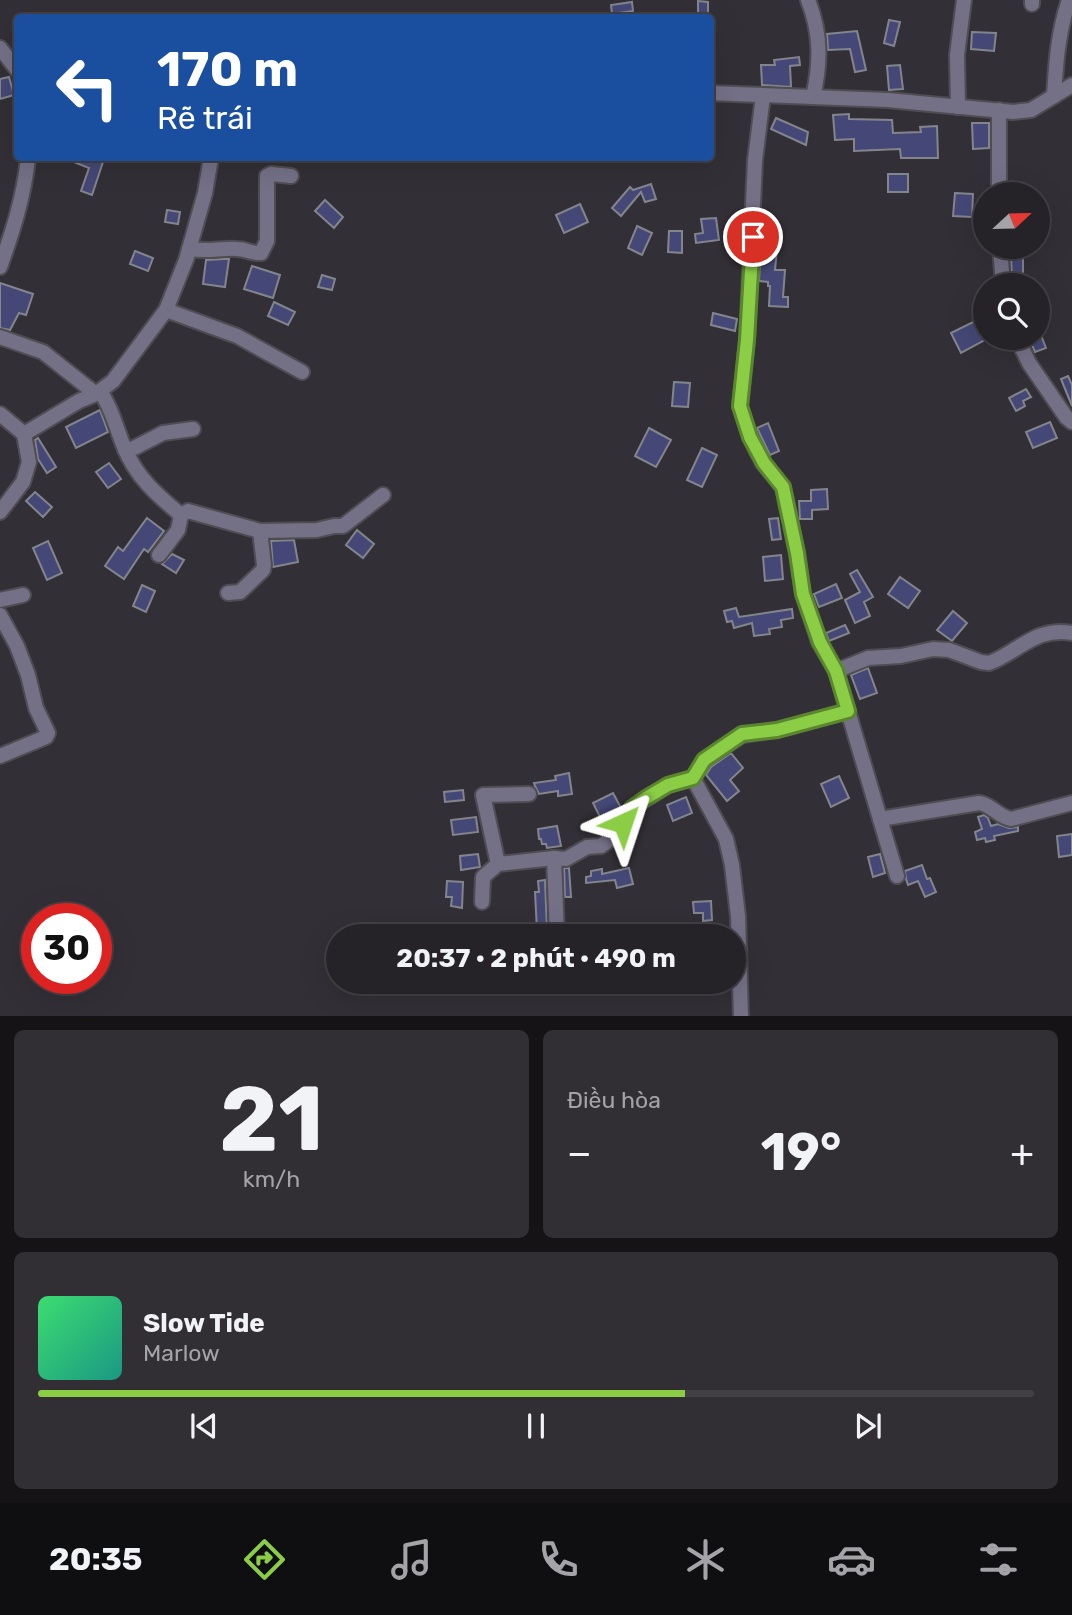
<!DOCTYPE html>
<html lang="vi">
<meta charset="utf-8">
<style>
body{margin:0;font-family:Rubik,sans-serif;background:#322f34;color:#f1f3f6;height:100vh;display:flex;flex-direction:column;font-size:26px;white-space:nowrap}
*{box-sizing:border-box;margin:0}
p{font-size:23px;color:#a4a4a8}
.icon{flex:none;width:38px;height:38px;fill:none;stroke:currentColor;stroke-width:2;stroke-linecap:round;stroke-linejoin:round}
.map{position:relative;height:1016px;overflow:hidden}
.panel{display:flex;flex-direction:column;gap:14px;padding:14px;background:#151316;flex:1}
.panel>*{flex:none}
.top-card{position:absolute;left:14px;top:14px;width:700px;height:147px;border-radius:7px;box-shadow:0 7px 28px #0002,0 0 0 2px #424045;background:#1a4fa0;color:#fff;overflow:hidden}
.needle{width:46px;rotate:68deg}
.controls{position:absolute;left:973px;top:182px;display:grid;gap:14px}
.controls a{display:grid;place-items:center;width:77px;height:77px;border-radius:50%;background:#262328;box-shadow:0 7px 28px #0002,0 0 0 2px #424045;font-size:35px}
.speed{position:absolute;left:21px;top:903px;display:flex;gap:14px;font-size:35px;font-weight:700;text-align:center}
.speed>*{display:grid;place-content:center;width:91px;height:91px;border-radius:50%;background:#262328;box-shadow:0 7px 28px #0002,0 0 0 2px #424045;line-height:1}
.speed .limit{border:10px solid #d22;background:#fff;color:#111}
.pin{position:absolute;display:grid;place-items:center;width:60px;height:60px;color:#fff;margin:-30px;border:4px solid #fff;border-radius:50%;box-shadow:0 2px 7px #0007}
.me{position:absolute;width:77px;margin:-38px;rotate:42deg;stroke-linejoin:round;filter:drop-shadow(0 0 5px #0008)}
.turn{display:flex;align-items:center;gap:24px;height:147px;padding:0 28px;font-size:32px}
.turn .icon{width:91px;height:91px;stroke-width:2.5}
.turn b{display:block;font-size:49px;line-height:60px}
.big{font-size:52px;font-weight:700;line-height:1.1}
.panel .widget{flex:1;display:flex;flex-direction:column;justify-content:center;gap:10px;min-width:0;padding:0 24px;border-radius:10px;background:#322f34}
.panel .dial{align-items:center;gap:0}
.dial b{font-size:91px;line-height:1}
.song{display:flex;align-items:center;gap:21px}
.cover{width:84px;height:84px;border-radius:10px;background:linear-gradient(135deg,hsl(140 70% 55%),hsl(170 70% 35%))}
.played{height:7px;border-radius:4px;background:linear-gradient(90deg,#8bce46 65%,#424045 65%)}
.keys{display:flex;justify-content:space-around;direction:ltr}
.heat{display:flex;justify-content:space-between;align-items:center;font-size:38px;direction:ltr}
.panel .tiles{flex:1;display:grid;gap:14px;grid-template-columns:1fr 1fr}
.widget:last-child{grid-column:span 2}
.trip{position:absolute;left:326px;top:924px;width:420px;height:70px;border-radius:35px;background:#262328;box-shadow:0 7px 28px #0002,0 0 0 2px #424045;font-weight:700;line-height:70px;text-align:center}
.menu{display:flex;height:112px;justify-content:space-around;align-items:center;background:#0f0e10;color:#a4a4a8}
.menu .icon{width:49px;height:49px}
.menu .active{color:#8bce46}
.menu b{font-size:32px;color:#f1f3f6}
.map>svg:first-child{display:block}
.building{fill:#454876;stroke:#83858d;stroke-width:2}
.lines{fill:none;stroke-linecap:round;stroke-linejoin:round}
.minor-casing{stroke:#4f4c52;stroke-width:18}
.minor{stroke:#747187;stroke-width:14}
.route-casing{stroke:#5a862e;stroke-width:18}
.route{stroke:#8bce46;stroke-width:12}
</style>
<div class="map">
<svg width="1072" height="1017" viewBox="0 0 1072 1017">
<rect width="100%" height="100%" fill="#322f36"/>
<g class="building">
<polygon points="698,1 708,2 708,18 698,18"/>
<polygon points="632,2 633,11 612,14 611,5"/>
<polygon points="889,20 900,22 894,46 884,43"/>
<polygon points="857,31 866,70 855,72 850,49 828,50 827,34"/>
<polygon points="972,32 996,33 994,51 971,49"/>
<polygon points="799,57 800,65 790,66 791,87 762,85 761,65 775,65 774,60"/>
<polygon points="900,65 903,89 889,90 887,66"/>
<polygon points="9,77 14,95 0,99 0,79"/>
<polygon points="849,114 849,119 892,120 893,133 921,132 920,127 937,126 938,158 901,158 900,149 854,151 854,139 835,140 833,115"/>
<polygon points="776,118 808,132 806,145 771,129"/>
<polygon points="972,123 989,123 989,148 973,149"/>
<polygon points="64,158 90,158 103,162 92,195 81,191 89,168"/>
<rect x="888" y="174" width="20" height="18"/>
<polygon points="651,184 656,199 645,202 641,192 621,216 612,208 630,187 633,190"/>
<polygon points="955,193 973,194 972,217 953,216"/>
<polygon points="325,200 343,217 334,228 315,211"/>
<polygon points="580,204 588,222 564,233 556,215"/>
<polygon points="167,210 180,212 178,224 165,222"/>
<polygon points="716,218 719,240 696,243 695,234 703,233 701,219"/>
<polygon points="637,226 652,233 642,255 628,248"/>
<polygon points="669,231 682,231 682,253 668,252"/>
<polygon points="761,248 777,249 775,270 785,270 783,297 788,297 788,307 769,306 770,286 768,286 768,282 759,281"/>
<polygon points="135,251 153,258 148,271 130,264"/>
<polygon points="1011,258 1023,258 1023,276 1012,276"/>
<polygon points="224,259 229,259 225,287 203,284 206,260"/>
<polygon points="252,266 280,275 273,298 244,289"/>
<polygon points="322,275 335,279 332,290 318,287"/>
<polygon points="0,283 33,294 26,315 19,313 10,330 0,328"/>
<polygon points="274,302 295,312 288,325 268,316"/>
<polygon points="713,313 737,319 735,331 711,325"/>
<polygon points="985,316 985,340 961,353 951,333"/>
<polygon points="1029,338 1042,338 1046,348 1035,352"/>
<polygon points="1068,376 1072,385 1072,406 1061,379"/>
<polygon points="674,382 690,383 688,407 672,406"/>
<polygon points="1026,389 1031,397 1023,401 1025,406 1016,411 1009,398"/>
<polygon points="100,410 108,432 76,448 66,427"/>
<polygon points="1050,422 1057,438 1033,448 1026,432"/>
<polygon points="768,423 779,451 770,455 757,428"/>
<polygon points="649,428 671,440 656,467 635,456"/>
<polygon points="38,438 56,467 47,473 38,459 35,440"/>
<polygon points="702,448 717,455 702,487 687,480"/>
<polygon points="109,463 121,479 108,488 96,472"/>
<polygon points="827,489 828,509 812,510 812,519 800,519 799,501 811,501 811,490"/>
<polygon points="35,492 52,507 43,517 26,501"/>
<polygon points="147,518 164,531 148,552 144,549 124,579 105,566 118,547 123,551"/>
<polygon points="778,518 781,539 772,540 769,519"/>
<polygon points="357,530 374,544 363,558 346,545"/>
<polygon points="294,540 298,562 273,567 271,541"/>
<polygon points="48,541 62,573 47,580 33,548"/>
<polygon points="172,554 184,560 176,573 162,564"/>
<polygon points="781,555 783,579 765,581 763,557"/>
<polygon points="857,570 873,597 864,602 870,616 855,623 845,600 860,592 850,574"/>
<polygon points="900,577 920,591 908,608 888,594"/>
<polygon points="836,584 842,598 819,607 814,594"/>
<polygon points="142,585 155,591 146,612 133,606"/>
<polygon points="736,608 739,617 792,609 793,618 781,620 782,627 769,629 770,634 754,636 752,623 734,628 732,621 727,622 724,611"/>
<polygon points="953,611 967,623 952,641 937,630"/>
<polygon points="845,625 849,633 829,641 826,633"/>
<polygon points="868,668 877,693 860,699 851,675"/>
<polygon points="731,753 743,768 730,780 739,791 727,801 706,775 711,767"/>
<polygon points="569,773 572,794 558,796 558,791 539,794 535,786 534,783 556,780 555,776"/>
<polygon points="839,776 849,798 831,807 821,784"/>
<polygon points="463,790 464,800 445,802 444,792"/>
<polygon points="613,793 621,808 617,813 602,821 593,803"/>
<polygon points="686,797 692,813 673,821 667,805"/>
<polygon points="984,815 988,818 991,826 998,824 1009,828 1018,827 1018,831 994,836 995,840 986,842 985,838 977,840 975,832 982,829 978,817"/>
<polygon points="476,817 478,832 453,835 451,820"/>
<polygon points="557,826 561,846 547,848 546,844 542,844 541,839 539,839 538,829"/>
<polygon points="1072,834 1072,855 1059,857 1057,836"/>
<polygon points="478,854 480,867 461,870 460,856"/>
<polygon points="880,854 885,873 873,877 868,857"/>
<polygon points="922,865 927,879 930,878 936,892 925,897 918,881 908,885 906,879 905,871"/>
<polygon points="564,868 569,868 571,897 565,897"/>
<polygon points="629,868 633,884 617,888 615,880 586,883 586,877 591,876 591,871 602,869 602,874"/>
<polygon points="545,880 547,931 537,931 535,892 539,892 538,881"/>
<polygon points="447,881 463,882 462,908 451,906 452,897 446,897"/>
<polygon points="711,901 712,920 703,921 703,913 694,913 693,902"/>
</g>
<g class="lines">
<g class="minor-casing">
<g id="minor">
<path d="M808,0C821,33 821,62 813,97"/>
<polyline points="1032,4 1032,0"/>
<polyline points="0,48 18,71"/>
<polyline points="710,93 888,100 1013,112 1031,110 1072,85"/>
<path d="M1054,96C1056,63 1058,32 1069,0"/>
<polyline points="958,107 957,55 964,0"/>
<polyline points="999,194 999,110"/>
<polyline points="1000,247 1003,285"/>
<path d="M189,249C210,252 219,248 237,249C246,249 252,254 261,253L267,241V176L271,174L291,176"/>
<path d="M0,267C13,231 24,196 28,158"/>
<polyline points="166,310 237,336 302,372"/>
<polyline points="0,337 43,352 96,394"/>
<polyline points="1017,338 1029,363 1066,417 1072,422"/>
<path d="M100,391C112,408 116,428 124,447C136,477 157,495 181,515L188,511L260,531L317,530L334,526H343L383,495"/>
<polyline points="0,414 24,434 29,462 23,482 0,512"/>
<polyline points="24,434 79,401 96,394 113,381 166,310 186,260 205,193 211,158"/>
<polyline points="125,450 134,448 163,433 193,429"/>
<polyline points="159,555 178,530 181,515"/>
<polyline points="228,593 240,592 263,570 264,565 260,531"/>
<polyline points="0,600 23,595"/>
<polyline points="0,615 17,646 28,675 36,708 48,733 46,737 0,756"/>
<path d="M836,671L868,658L901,656L933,649L949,650L981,662L989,663C1017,653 1036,626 1072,633"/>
<polyline points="848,711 897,876"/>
<polyline points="693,778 726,839 732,865 738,916 741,1017"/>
<path d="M880,819L979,803C991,804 998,817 1011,819L1072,803"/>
<polyline points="554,858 557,936"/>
<polyline points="498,864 483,795 529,794"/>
<polyline points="482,902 483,877 498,864 554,858 566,859 587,847 601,846 612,838 632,808 668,785 693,778 704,760 742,735 777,730 848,711 836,671 819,642 803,594 797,553 783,487 763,463 750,437 740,406 747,340 755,160 763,96"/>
</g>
</g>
<use href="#minor" class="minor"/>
</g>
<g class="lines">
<g class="route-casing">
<polyline id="route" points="623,823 632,808 646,798 668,785 693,778 704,760 742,734 777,730 848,711 836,671 820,642 803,594 797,553 783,487 764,463 750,437 740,406 747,340 753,237"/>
</g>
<use href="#route" class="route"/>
</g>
</svg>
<div class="controls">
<a><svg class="needle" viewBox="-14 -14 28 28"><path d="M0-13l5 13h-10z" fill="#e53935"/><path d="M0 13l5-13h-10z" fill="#a4a4a8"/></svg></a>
<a><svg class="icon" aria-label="search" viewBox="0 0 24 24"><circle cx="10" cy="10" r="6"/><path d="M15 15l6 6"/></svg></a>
</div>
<div class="speed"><div class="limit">30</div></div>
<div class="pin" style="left:753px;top:237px;background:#d93025"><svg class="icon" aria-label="arrive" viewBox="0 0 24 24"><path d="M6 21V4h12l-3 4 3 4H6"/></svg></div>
<svg class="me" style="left:623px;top:823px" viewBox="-20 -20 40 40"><path d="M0-17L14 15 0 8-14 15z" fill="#8bce46" stroke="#fff" stroke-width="4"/></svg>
<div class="trip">20:37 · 2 phút · 490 m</div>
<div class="top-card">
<div class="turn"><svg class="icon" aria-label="left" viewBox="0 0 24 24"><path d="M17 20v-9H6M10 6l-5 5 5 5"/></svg><div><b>170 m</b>Rẽ trái</div></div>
</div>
</div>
<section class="panel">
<div class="tiles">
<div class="widget dial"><b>21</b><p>km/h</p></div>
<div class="widget"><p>Điều hòa</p>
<div class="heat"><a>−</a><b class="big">19°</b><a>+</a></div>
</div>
<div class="widget">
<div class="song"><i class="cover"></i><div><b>Slow Tide</b><p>Marlow</p></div></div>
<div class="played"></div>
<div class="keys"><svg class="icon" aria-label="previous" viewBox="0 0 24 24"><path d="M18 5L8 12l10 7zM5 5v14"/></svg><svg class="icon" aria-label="pause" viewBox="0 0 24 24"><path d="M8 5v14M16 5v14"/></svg><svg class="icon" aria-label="next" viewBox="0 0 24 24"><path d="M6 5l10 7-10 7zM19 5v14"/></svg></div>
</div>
</div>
</section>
<nav class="menu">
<b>20:35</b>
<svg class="icon active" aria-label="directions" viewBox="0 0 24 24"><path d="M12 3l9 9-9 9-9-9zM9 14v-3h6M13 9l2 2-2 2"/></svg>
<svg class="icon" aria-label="music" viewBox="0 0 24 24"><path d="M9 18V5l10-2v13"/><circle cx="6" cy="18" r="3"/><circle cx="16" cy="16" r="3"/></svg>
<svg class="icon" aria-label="phone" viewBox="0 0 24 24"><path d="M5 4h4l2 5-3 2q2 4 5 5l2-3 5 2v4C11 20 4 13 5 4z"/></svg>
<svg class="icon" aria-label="climate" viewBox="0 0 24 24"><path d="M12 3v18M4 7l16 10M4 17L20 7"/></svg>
<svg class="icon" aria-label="car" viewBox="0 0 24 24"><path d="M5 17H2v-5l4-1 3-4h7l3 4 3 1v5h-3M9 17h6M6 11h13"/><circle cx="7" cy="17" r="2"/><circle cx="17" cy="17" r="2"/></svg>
<svg class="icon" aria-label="filters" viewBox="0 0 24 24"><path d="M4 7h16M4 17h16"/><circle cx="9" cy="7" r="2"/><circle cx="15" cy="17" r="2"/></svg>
</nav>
